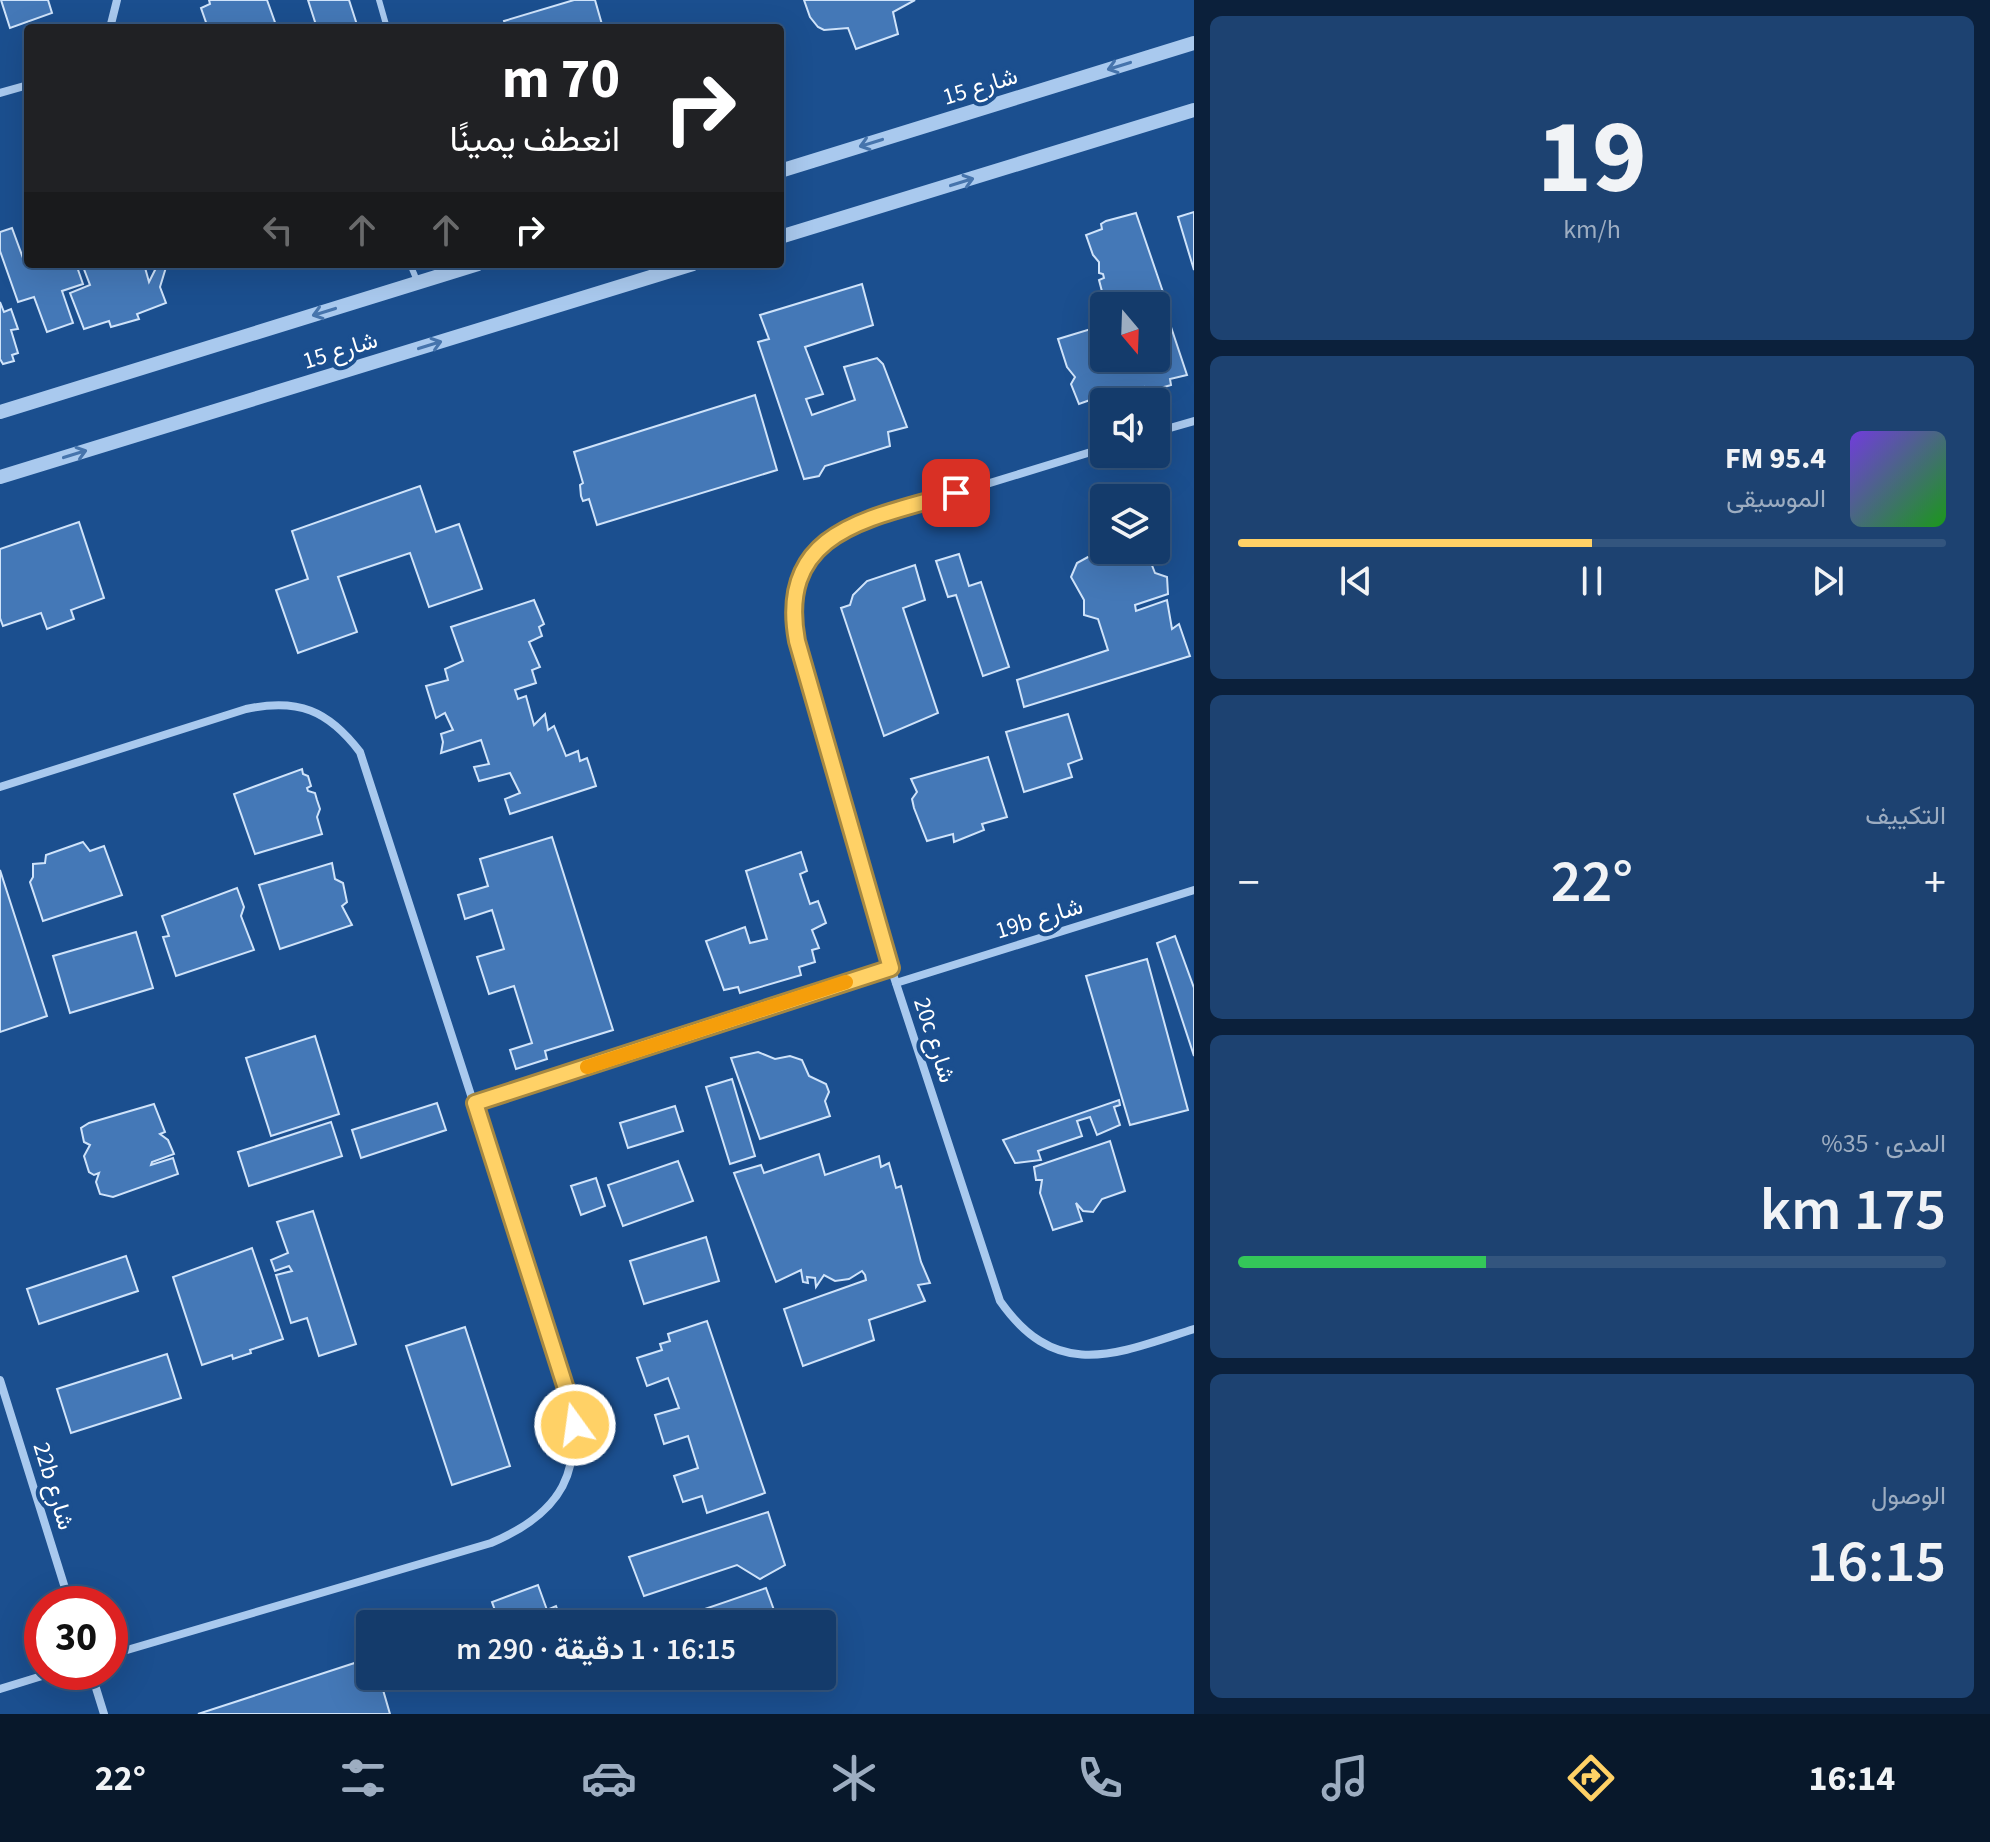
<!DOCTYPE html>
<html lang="ar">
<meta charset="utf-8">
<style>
body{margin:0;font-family:"Source Sans 3",Vazirmatn,sans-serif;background:#1d4271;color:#f1f3f6;direction:rtl;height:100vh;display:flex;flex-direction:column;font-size:30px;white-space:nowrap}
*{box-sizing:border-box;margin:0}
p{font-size:26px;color:#9dadc1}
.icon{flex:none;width:44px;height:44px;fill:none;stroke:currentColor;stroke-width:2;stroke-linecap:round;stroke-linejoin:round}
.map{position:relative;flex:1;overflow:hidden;direction:ltr}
.drawer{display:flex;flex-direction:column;gap:16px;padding:16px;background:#0b203b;width:796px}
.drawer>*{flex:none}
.hud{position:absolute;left:24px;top:24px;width:760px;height:244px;border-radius:8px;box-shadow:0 8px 32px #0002,0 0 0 2px #33557e;direction:rtl;background:#202124;color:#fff;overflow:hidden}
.needle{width:52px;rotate:161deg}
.controls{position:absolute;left:1090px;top:292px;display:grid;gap:16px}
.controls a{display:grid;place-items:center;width:80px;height:80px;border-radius:8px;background:#143b6b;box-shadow:0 8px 32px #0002,0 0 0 2px #33557e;font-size:40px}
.speed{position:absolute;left:24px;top:1586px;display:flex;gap:16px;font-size:40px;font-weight:700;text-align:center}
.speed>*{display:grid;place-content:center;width:104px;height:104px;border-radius:50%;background:#143b6b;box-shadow:0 8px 32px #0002,0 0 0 2px #33557e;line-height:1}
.speed .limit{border:12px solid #d22;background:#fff;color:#111}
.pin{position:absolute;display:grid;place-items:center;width:68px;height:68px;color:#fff;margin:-34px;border-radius:16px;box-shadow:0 4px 12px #0006}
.me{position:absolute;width:88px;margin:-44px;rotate:346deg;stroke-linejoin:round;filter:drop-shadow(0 0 6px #0008)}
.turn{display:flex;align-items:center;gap:28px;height:168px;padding:0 32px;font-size:36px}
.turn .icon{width:104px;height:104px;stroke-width:2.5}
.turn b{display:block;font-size:56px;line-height:68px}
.lanes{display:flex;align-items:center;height:76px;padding:0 32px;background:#0003;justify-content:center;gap:40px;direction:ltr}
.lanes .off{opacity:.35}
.big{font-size:60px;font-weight:600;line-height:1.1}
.drawer .tile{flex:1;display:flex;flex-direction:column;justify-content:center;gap:12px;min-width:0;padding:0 28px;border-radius:12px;background:#1d4271}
.drawer .dial{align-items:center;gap:0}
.dial b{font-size:104px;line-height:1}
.song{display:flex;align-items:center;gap:24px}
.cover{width:96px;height:96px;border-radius:12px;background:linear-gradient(135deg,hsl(260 70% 55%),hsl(120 70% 35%))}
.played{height:8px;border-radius:4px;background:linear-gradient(90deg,#ffd166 50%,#33557e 50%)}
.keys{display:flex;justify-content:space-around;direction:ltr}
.heat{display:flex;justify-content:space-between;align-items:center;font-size:44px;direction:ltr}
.charge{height:12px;border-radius:6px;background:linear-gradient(90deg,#34c759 35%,#33557e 0)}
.trip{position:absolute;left:356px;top:1610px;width:480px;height:80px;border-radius:8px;background:#143b6b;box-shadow:0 8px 32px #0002,0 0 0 2px #33557e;font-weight:600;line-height:80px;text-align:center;direction:rtl}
.dock{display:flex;height:128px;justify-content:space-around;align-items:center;background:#08182b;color:#9dadc1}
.dock .icon{width:56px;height:56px}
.dock .on{color:#ffd166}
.dock b{font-size:36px;color:#f1f3f6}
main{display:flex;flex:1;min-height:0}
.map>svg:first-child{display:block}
.building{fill:#4478b7;stroke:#cfe3fa;stroke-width:2}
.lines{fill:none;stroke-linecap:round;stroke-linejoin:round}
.service{stroke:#a9c9ee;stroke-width:6}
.minor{stroke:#a9c9ee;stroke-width:8}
.tertiary{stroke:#a9c9ee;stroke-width:14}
.oneway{stroke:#4674ac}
.route-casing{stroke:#a68842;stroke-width:20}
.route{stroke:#ffd166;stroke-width:14}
.slow{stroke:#f59e0b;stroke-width:14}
.labels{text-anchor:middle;stroke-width:8;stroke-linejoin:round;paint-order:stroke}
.street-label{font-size:24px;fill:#fff;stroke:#1b4f8f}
</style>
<main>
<section class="drawer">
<div class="tile dial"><b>19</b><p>km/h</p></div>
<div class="tile">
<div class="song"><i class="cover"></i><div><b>95.4 FM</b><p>الموسيقى</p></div></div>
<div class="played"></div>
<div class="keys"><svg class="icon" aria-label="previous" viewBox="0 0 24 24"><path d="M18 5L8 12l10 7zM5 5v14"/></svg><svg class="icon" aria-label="pause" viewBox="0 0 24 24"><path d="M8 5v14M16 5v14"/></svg><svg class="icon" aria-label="next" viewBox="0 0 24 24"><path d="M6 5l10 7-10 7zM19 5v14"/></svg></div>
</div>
<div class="tile"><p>التكييف</p>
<div class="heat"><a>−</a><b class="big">22°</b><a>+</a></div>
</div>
<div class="tile"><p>المدى · 35%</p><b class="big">175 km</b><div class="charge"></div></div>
<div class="tile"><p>الوصول</p><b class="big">16:15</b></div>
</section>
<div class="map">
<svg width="1194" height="1714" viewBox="0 0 1194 1714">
<rect width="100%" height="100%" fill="#1b4f8f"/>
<g class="building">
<polygon points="1,0 48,0 52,13 10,28"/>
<polygon points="209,0 267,0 277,28 208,28 201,8 210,4"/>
<polygon points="308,0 349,0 358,28 307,28 316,25"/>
<polygon points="574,0 595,0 603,28 506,28 504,21"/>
<polygon points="804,0 915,0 893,12 898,34 856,49 848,28 824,30 818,27 810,17"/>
<polygon points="1194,212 1194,270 1178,217"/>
<polygon points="1136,213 1163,292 1139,300 1137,292 1104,299 1099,280 1104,278 1103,274 1099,273 1099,262 1093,255 1086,235 1102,229 1101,224 1106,221"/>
<polygon points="12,228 23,258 28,256 28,264 76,264 83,284 62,291 73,323 47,332 34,297 18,302 0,251 0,232"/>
<polygon points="82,264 144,264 149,282 156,268 153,264 167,264 160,287 166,303 137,314 139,319 111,327 109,321 84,329 70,293 90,285"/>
<polygon points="862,284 873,325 805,347 823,394 806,399 812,415 855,400 844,367 877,358 883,364 907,427 888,432 890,446 825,466 819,476 804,479 758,342 769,339 760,315"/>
<polygon points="0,302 4,312 11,309 18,329 11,330 18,353 12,355 14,361 3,364 0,359"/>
<polygon points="1164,306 1187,375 1170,379 1171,385 1147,392 1144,387 1117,395 1118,402 1104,402 1104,407 1096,409 1090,400 1079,404 1071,384 1075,377 1067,367 1058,339 1104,325 1104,358 1156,358 1156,308"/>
<polygon points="755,395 777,470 597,525 589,499 583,501 581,496 580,485 583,483 574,452"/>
<polygon points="420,486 436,532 459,524 482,589 429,607 410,553 338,577 357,632 298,653 276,590 308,579 292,531"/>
<polygon points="79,522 104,598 71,610 74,619 47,629 41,613 3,626 0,618 0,549"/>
<polygon points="1111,550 1146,550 1155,573 1167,577 1168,594 1135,605 1136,611 1167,600 1172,629 1179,624 1190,656 1024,707 1017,680 1108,650 1098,619 1084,615 1084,600 1071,577 1077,563 1088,557"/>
<polygon points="959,554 969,586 981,582 1009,667 983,676 956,595 948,597 936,561"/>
<polygon points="915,565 925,600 903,608 938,713 884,736 841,608 850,605 853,595 867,581"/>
<polygon points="534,600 544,624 539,627 542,636 529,642 540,667 532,670 536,683 515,690 518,699 526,696 534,725 545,714 548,730 554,726 566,756 578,751 580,761 587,758 596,786 510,814 505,799 520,793 510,773 479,781 474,767 489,764 481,740 441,753 443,742 441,734 453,730 445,713 436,718 426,686 448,680 445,669 463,661 451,627"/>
<polygon points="1068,714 1082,759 1068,764 1072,777 1024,792 1006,732"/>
<polygon points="988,757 1007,817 982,824 984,830 954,842 953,834 927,841 914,808 912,799 917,792 911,779"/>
<polygon points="302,769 303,774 308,776 311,786 307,788 308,791 315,793 317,800 320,809 317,817 322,834 255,854 234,794"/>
<polygon points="552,837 613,1030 545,1051 547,1059 516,1069 510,1050 532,1043 514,986 489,994 477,957 504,949 492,910 465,919 458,895 488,886 480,859"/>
<polygon points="83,842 90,851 104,846 122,895 43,921 30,882 33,877 33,864 45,863 46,855"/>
<polygon points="801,852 807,871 800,874 810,904 818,901 826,923 812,930 819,948 812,950 815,962 799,967 801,975 740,993 738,987 724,990 706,941 745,927 750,943 767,939 746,871"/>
<polygon points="332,863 335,879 343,883 347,902 342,906 352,925 280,949 259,885"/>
<polygon points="0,870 47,1016 0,1032"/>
<polygon points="237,888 244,907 241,916 254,950 176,976 163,937 169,936 162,916"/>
<polygon points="136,932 153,988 70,1013 53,956"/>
<polygon points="1175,936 1194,988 1194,1056 1157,943"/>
<polygon points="1147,959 1188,1110 1130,1125 1086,976"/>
<polygon points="315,1036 339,1114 271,1136 246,1058"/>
<polygon points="758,1052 775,1059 790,1056 802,1060 809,1076 826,1084 829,1092 825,1101 830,1116 760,1139 731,1058"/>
<polygon points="732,1079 755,1156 730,1164 706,1087"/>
<polygon points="1119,1100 1120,1105 1114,1107 1120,1125 1097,1135 1090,1117 1077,1121 1082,1136 1038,1151 1041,1160 1015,1163 1003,1140"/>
<polygon points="437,1103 446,1130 361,1158 352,1130"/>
<polygon points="154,1104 165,1132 160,1134 168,1140 174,1154 152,1162 151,1165 173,1158 178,1174 113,1197 100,1194 96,1182 99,1173 94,1175 89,1172 84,1156 90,1145 84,1142 81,1128 89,1123"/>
<polygon points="675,1106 683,1131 628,1148 620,1123"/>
<polygon points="331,1122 342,1156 249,1186 238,1152"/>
<polygon points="1110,1141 1125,1191 1102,1199 1093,1212 1083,1211 1076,1203 1082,1221 1053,1230 1040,1193 1042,1180 1036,1180 1034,1167"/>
<polygon points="819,1154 825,1175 879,1156 881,1167 889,1163 896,1188 901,1186 921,1262 930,1283 918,1285 925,1301 869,1320 874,1340 803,1366 784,1309 866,1280 865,1275 862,1271 849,1279 835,1281 824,1275 816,1287 815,1278 807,1277 808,1283 803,1282 801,1270 776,1282 734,1173 761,1165 764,1173"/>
<polygon points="678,1161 693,1201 623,1226 608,1185"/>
<polygon points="596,1178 605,1206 581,1215 571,1186"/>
<polygon points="313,1211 356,1344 319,1356 307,1318 291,1323 276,1275 292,1271 289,1266 275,1271 271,1260 288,1253 277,1222"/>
<polygon points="706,1237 719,1281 644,1304 630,1261"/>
<polygon points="252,1248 283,1339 250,1350 251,1353 233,1359 232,1355 202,1365 173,1277"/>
<polygon points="126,1256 138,1291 39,1324 27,1289"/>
<polygon points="707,1321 765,1493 707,1513 702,1496 683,1502 674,1476 698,1468 688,1436 664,1444 655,1415 679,1408 668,1378 647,1386 637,1358 662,1350 660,1344 670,1341 668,1334"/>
<polygon points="465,1327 510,1466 452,1485 406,1346"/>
<polygon points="167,1354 181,1398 71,1433 57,1389"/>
<polygon points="768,1512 785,1565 760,1579 737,1565 644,1596 629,1557"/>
<polygon points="538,1585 547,1610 556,1606 563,1624 500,1624 492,1602"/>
<polygon points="766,1588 779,1624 661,1624"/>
<polygon points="370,1658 370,1676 379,1676 390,1714 198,1714"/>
<polygon points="519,1676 556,1676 556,1678 537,1685 535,1678 522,1683"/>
</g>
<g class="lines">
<g class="service">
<polyline points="379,0 387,28"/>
<polyline points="410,264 418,283"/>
<polyline points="475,1103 891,968"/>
</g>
<g class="minor">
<polyline points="110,28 117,0"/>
<polyline points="0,93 28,85"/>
<polyline points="1156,432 1194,421"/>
<path d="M1104,448L846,527C802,556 788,590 797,641L891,968L1000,1301C1057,1382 1116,1354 1194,1329"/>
<path d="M0,787L246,709C298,698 328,710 360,752L568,1395C585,1471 562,1513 491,1543L110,1655"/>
<polyline points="896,983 1194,890"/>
<polyline points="0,1380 70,1604"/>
<polyline points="91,1672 104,1714"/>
<polyline points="0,1689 55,1672"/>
</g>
<g class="tertiary">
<polyline points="780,171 1194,43"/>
<polyline points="780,237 1194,110"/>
<polyline points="0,412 478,264"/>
<polyline points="0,477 693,264"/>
</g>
</g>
<defs><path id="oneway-shaft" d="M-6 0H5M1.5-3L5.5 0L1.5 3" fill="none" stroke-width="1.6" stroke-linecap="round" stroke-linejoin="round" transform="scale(2)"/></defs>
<g class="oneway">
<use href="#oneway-shaft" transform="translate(1119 66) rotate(163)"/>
<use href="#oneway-shaft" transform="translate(871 143) rotate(163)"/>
<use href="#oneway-shaft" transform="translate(962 182) rotate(-17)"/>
<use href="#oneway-shaft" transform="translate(324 312) rotate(163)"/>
<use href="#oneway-shaft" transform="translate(430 345) rotate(-17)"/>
<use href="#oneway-shaft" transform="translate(75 454) rotate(-17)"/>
</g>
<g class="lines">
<g class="route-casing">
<path id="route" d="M575,1425L568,1395L475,1103L891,968L797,641C776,528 874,518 956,493"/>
</g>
<use href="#route" class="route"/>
<polyline class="slow" points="587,1067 846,982"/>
</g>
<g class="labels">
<g class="street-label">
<text transform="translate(980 86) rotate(-17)" y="8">شارع 15</text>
<text transform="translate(340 350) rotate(-17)" y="8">شارع 15</text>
<text transform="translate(1039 918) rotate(-17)" y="8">19b شارع</text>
<text transform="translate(935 1040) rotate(72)" y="8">20c شارع</text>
<text transform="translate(54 1486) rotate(73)" y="8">22b شارع</text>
</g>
</g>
</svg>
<div class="controls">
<a><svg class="needle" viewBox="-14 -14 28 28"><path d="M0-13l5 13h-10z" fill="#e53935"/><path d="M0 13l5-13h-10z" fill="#9dadc1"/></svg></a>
<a><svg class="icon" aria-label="sound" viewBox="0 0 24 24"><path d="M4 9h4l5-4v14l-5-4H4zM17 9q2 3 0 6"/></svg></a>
<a><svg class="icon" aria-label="layers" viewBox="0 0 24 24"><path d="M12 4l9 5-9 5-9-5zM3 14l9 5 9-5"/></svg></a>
</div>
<div class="speed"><div class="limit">30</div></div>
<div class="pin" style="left:956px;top:493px;background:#d93025"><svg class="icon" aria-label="arrive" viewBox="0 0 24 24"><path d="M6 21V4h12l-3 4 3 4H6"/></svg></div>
<svg class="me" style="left:575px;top:1425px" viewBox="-20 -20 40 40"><circle r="17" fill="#ffd166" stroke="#fff" stroke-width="3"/><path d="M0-11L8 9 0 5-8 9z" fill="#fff"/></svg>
<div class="trip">16:15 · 1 دقيقة · 290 m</div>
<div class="hud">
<div class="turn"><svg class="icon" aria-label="right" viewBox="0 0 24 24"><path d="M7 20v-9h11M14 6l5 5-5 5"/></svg><div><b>70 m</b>انعطف يمينًا</div></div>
<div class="lanes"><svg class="icon off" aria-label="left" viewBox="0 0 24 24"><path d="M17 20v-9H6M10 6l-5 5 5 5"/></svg><svg class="icon off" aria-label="ahead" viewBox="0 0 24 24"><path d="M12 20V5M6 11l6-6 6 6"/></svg><svg class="icon off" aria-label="ahead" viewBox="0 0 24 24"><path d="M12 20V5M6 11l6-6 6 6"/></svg><svg class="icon" aria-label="right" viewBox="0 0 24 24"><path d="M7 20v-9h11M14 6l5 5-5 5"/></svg></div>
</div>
</div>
</main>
<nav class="dock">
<b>16:14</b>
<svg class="icon on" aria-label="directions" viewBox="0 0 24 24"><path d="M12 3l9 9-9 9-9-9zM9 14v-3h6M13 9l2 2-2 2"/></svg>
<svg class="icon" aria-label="music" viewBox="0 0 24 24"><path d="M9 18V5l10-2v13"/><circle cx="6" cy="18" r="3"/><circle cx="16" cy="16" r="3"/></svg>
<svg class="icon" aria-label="phone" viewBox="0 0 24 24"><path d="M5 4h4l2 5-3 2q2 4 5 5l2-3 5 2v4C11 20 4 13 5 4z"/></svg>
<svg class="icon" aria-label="climate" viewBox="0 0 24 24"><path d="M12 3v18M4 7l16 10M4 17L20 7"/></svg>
<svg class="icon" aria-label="car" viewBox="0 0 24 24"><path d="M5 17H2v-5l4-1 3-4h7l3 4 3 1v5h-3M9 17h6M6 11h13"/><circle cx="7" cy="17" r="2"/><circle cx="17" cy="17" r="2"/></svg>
<svg class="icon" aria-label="filters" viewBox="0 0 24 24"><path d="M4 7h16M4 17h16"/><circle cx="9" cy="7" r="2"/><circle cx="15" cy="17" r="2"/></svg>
<b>22°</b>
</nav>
